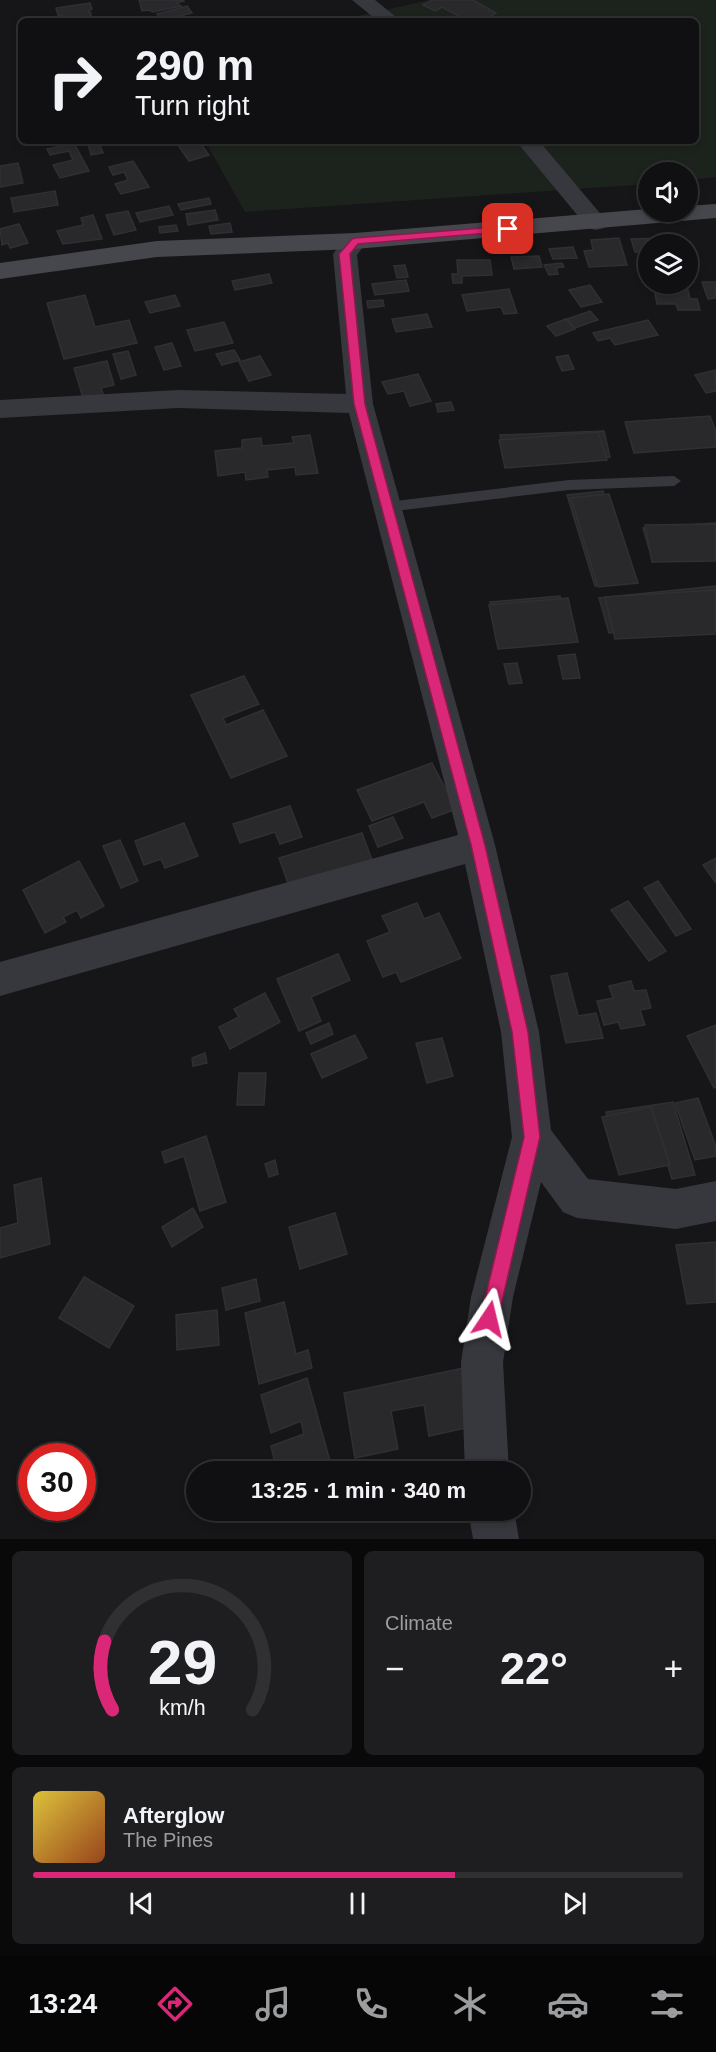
<!DOCTYPE html>
<meta charset="utf-8">
<style>
body{margin:0;font-family:Arial,sans-serif;background:#1e1e20;color:#f1f3f6;height:100vh;display:flex;flex-direction:column;font-size:22px;white-space:nowrap}
*{box-sizing:border-box;margin:0}
p{font-size:20px;color:#9c9d9f}
.icon{flex:none;width:33px;height:33px;fill:none;stroke:currentColor;stroke-width:2;stroke-linecap:round;stroke-linejoin:round}
.map{position:relative;height:1539px;overflow:hidden}
.sheet{display:flex;flex-direction:column;gap:12px;padding:12px;background:#09090a;flex:1}
.sheet>*{flex:none}
.banner{position:absolute;left:18px;top:18px;width:681px;height:126px;border-radius:9px;box-shadow:0 3px 9px #0003,0 0 0 2px #303032;background:#101012;color:#f1f3f6;overflow:hidden}
.buttons{position:absolute;left:638px;top:162px;display:grid;gap:12px}
.buttons a{display:grid;place-items:center;width:60px;height:60px;border-radius:50%;background:#101012;box-shadow:0 3px 9px #0003,0 0 0 2px #303032;font-size:30px}
.speed{position:absolute;left:18px;top:1443px;display:flex;gap:12px;font-size:30px;font-weight:700;text-align:center}
.speed>*{display:grid;place-content:center;width:78px;height:78px;border-radius:50%;background:#101012;box-shadow:0 3px 9px #0003,0 0 0 2px #303032;line-height:1}
.speed .limit{border:9px solid #d22;background:#fff;color:#111}
.pin{position:absolute;display:grid;place-items:center;width:51px;height:51px;color:#fff;margin:-26px;border-radius:12px;box-shadow:0 3px 9px #0006}
.me{position:absolute;width:66px;margin:-33px;rotate:10deg;stroke-linejoin:round;filter:drop-shadow(0 0 4px #0008)}
.turn{display:flex;align-items:center;gap:21px;height:126px;padding:0 18px;font-size:27px}
.turn .icon{width:78px;height:78px;stroke-width:2.5}
.turn b{display:block;font-size:42px;line-height:51px}
.big{font-size:45px;font-weight:700;line-height:1.1}
.sheet .widget{flex:1;display:flex;flex-direction:column;justify-content:center;gap:9px;min-width:0;padding:0 21px;border-radius:9px;background:#1e1e20}
.sheet .dial{align-items:center;gap:0}
.dial svg{height:156px;overflow:visible;fill:none;stroke:#303032;stroke-width:7;stroke-linecap:round;text-anchor:middle}
.dial text{fill:#f1f3f6;stroke:none}
.song{display:flex;align-items:center;gap:18px}
.cover{width:72px;height:72px;border-radius:9px;background:linear-gradient(135deg,hsl(50 70% 55%),hsl(20 70% 35%))}
.played{height:6px;border-radius:3px;background:linear-gradient(90deg,#db2777 65%,#303032 65%)}
.keys{display:flex;justify-content:space-around;direction:ltr}
.heat{display:flex;justify-content:space-between;align-items:center;font-size:33px;direction:ltr}
.sheet .tiles{flex:1;display:grid;gap:12px;grid-template-columns:1fr 1fr}
.widget:last-child{grid-column:span 2}
.trip{position:absolute;left:186px;top:1461px;width:345px;height:60px;border-radius:30px;background:#101012;box-shadow:0 3px 9px #0003,0 0 0 2px #303032;font-weight:700;line-height:60px;text-align:center}
.menu{display:flex;height:96px;justify-content:space-around;align-items:center;background:#060607;color:#9c9d9f}
.menu .icon{width:42px;height:42px}
.menu .on{color:#db2777}
.menu b{font-size:27px;color:#f1f3f6}
.map>svg:first-child{display:block}
.green{fill:#1c231d}
.building{fill:#29292c;stroke:#303034;stroke-width:1.5}
.lines{fill:none;stroke-linecap:round;stroke-linejoin:round}
.lane{fill:#37383d;fill-rule:evenodd}
.street{fill:#37383d;fill-rule:evenodd}
.secondary{fill:#45474d;fill-rule:evenodd}
.route{fill:#db2777;stroke:#8e194d;stroke-width:1.5}
</style>
<div class="map">
<svg width="716" height="1539" viewBox="0 0 716 1539">
<rect width="100%" height="100%" fill="#161618"/>
<polygon class="green" points="430,0 716,0 716,177 687,180 687,172 648,172 648,184 245,212 205,141 696,141 696,21 335,21"/>
<g class="building">
<polygon points="139,0 183,0 184,1 177,3 181,6 153,12 149,10 142,11"/>
<polygon points="432,0 473,0 496,13 491,16 494,18 489,21 484,18 479,21 468,21 442,7 435,11 423,5"/>
<polygon points="90,3 92,9 88,12 91,13 91,17 87,19 88,21 60,21 59,18 63,16 58,15 56,8"/>
<polygon points="187,6 192,13 162,20 157,14"/>
<polygon points="192,141 199,141 209,155 189,161 178,145"/>
<polygon points="99,142 103,153 91,155 88,144"/>
<polygon points="74,143 89,171 60,178 53,165 73,160 69,151 50,155 47,149"/>
<polygon points="133,161 149,187 121,194 115,184 128,180 124,172 113,175 109,167"/>
<polygon points="18,163 23,183 0,187 0,166"/>
<polygon points="55,191 58,205 14,212 11,198"/>
<polygon points="209,198 211,204 181,210 178,204"/>
<polygon points="169,206 173,215 140,222 136,213"/>
<polygon points="215,210 218,220 188,225 186,214"/>
<polygon points="128,211 136,230 114,235 106,215"/>
<polygon points="93,215 102,239 63,244 57,231 83,225 81,218"/>
<polygon points="230,223 232,232 211,234 209,226"/>
<polygon points="19,224 28,243 10,248 8,243 2,245 0,229"/>
<polygon points="176,225 178,231 160,233 159,227"/>
<polygon points="619,238 627,265 589,267 584,251 593,250 591,240"/>
<polygon points="667,238 669,244 648,244 648,252 635,252 631,239"/>
<polygon points="573,247 577,258 553,259 549,249"/>
<polygon points="539,256 542,267 514,269 511,257"/>
<polygon points="457,260 490,260 492,275 462,276 462,283 453,283 452,274 458,274"/>
<polygon points="562,263 564,267 556,268 558,274 549,275 544,265"/>
<polygon points="405,265 408,277 397,278 394,266"/>
<polygon points="269,274 272,283 235,290 232,281"/>
<polygon points="406,280 409,291 375,295 372,284"/>
<polygon points="702,282 716,282 716,298 708,299"/>
<polygon points="653,284 675,284 676,290 688,290 690,299 697,299 700,310 678,310 676,304 657,304"/>
<polygon points="590,285 602,302 581,307 569,290"/>
<polygon points="509,289 517,313 504,314 501,307 467,311 462,295"/>
<polygon points="85,295 95,327 129,320 137,343 64,359 47,303"/>
<polygon points="175,295 180,306 150,313 145,302"/>
<polygon points="383,300 384,306 368,308 367,301"/>
<polygon points="590,311 598,320 575,328 567,319"/>
<polygon points="427,314 432,327 396,332 392,319"/>
<polygon points="566,319 575,329 556,336 547,326"/>
<polygon points="648,320 658,335 615,345 610,338 598,341 593,333"/>
<polygon points="224,322 233,343 195,351 187,330"/>
<polygon points="172,343 181,366 164,370 155,347"/>
<polygon points="234,350 240,360 222,365 216,354"/>
<polygon points="128,351 136,375 121,379 113,354"/>
<polygon points="568,355 574,369 562,371 556,357"/>
<polygon points="260,356 271,375 249,381 239,362"/>
<polygon points="107,361 114,385 101,388 104,397 84,401 74,368"/>
<polygon points="716,370 716,391 706,393 695,375"/>
<polygon points="418,374 431,401 410,406 404,391 388,394 382,382"/>
<polygon points="451,402 454,410 438,412 436,404"/>
<polygon points="710,416 716,432 716,447 634,453 625,422"/>
<polygon points="604,431 610,457 505,462 500,435"/>
<polygon points="598,432 607,460 505,468 499,440"/>
<polygon points="310,435 318,473 296,475 295,467 267,470 268,477 246,480 245,472 218,476 215,451 242,448 242,440 261,438 262,446 294,443 292,437"/>
<polygon points="603,491 633,582 595,586 567,495"/>
<polygon points="609,494 638,583 598,587 571,498"/>
<polygon points="716,523 716,555 652,559 643,528"/>
<polygon points="716,524 716,561 652,562 645,525"/>
<polygon points="716,586 716,622 609,633 599,598"/>
<polygon points="716,590 716,634 615,639 605,597"/>
<polygon points="560,596 571,638 499,644 490,602"/>
<polygon points="568,598 578,642 498,649 489,605"/>
<polygon points="575,654 580,678 563,679 558,656"/>
<polygon points="517,663 522,683 509,684 504,664"/>
<polygon points="244,676 259,704 223,718 226,725 263,710 287,756 231,778 191,695"/>
<polygon points="432,763 456,809 432,818 424,802 372,821 357,790"/>
<polygon points="290,806 302,837 280,844 275,832 240,843 233,824"/>
<polygon points="393,817 403,838 378,847 369,826"/>
<polygon points="184,823 198,856 165,868 161,859 144,865 135,841"/>
<polygon points="362,833 372,860 289,886 279,858"/>
<polygon points="120,840 138,881 121,888 103,846"/>
<polygon points="716,858 716,883 703,865"/>
<polygon points="79,861 104,906 81,918 77,910 63,917 66,922 45,933 23,890"/>
<polygon points="658,881 691,929 676,936 644,888"/>
<polygon points="628,901 666,951 649,961 611,910"/>
<polygon points="417,903 424,919 439,913 461,958 401,982 396,972 383,977 367,941 390,932 382,916"/>
<polygon points="338,954 350,980 311,997 321,1021 299,1031 277,979"/>
<polygon points="567,973 578,1016 596,1013 603,1038 566,1043 551,976"/>
<polygon points="631,981 634,991 646,990 651,1008 640,1010 645,1025 621,1029 618,1022 604,1025 597,1001 613,998 609,986"/>
<polygon points="265,993 280,1022 230,1049 219,1027 239,1017 234,1009"/>
<polygon points="329,1023 333,1034 311,1044 306,1033"/>
<polygon points="716,1025 716,1087 714,1088 687,1036"/>
<polygon points="355,1035 367,1058 322,1078 311,1054"/>
<polygon points="442,1038 453,1076 427,1083 416,1043"/>
<polygon points="205,1053 207,1063 193,1066 192,1058"/>
<polygon points="239,1073 266,1073 264,1105 237,1105"/>
<polygon points="698,1098 716,1147 716,1156 695,1160 675,1103"/>
<polygon points="673,1102 695,1175 672,1179 666,1160 620,1167 606,1112"/>
<polygon points="651,1107 670,1165 619,1175 602,1117"/>
<polygon points="206,1136 226,1202 200,1211 184,1156 165,1163 162,1152"/>
<polygon points="275,1160 278,1174 269,1177 265,1164"/>
<polygon points="41,1178 50,1244 0,1258 0,1228 18,1223 14,1185"/>
<polygon points="193,1208 203,1227 172,1247 162,1227"/>
<polygon points="335,1213 347,1254 300,1269 289,1227"/>
<polygon points="716,1242 716,1302 687,1304 676,1245"/>
<polygon points="84,1277 134,1306 109,1348 59,1318"/>
<polygon points="256,1279 260,1301 226,1310 222,1288"/>
<polygon points="284,1302 296,1354 308,1350 312,1368 259,1384 245,1313"/>
<polygon points="217,1310 219,1345 177,1350 176,1315"/>
<polygon points="464,1368 475,1426 429,1436 424,1405 391,1411 398,1449 355,1458 344,1393"/>
<polygon points="307,1378 333,1472 277,1472 271,1446 304,1434 301,1421 271,1433 261,1395"/>
</g>
<g class="lines">
<polygon class="lane" points="674,476 681,481 674,486 569,490 387,512 380,507 387,502 569,480"/>
<g class="street">
<polygon points="352,0 375,0 401,21 378,21"/>
<polygon points="516,141 539,141 604,218 608,223 604,228 596,230 588,228"/>
<polygon points="355,233 364,236 367,241 357,255 373,404 495,845 539,1032 551,1130 588,1179 676,1189 716,1181 716,1221 676,1229 577,1218 563,1212 541,1182 513,1297 503,1362 509,1472 465,1472 461,1362 471,1297 512,1137 501,1032 465,864 0,996 0,962 458,835 349,413 178,408 0,418 0,400 178,390 346,394 333,254 346,236"/>
<polygon points="468,1510 514,1510 519,1539 473,1539"/>
</g>
<polygon class="secondary" points="716,204 716,218 355,249 157,257 0,279 0,263 157,241 355,233 648,209 648,212 687,212 687,206"/>
</g>
<polygon class="route" points="508,226 513,229 512,231 358,244 350,254 365,404 485,845 528,1032 540,1137 498,1319 495,1325 489,1327 483,1325 480,1319 524,1137 512,1032 471,845 354,404 339,254 352,239 355,238"/>
</svg>
<div class="buttons">
<a><svg class="icon" aria-label="sound" viewBox="0 0 24 24"><path d="M4 9h4l5-4v14l-5-4H4zM17 9q2 3 0 6"/></svg></a>
<a><svg class="icon" aria-label="layers" viewBox="0 0 24 24"><path d="M12 4l9 5-9 5-9-5zM3 14l9 5 9-5"/></svg></a>
</div>
<div class="speed"><div class="limit">30</div></div>
<div class="pin" style="left:508px;top:229px;background:#d93025"><svg class="icon" aria-label="arrive" viewBox="0 0 24 24"><path d="M6 21V4h12l-3 4 3 4H6"/></svg></div>
<svg class="me" style="left:489px;top:1319px" viewBox="-20 -20 40 40"><path d="M0-17L14 15 0 8-14 15z" fill="#db2777" stroke="#fff" stroke-width="4"/></svg>
<div class="trip">13:25 · 1 min · 340 m</div>
<div class="banner">
<div class="turn"><svg class="icon" aria-label="right" viewBox="0 0 24 24"><path d="M7 20v-9h11M14 6l5 5-5 5"/></svg><div><b>290 m</b>Turn right</div></div>
</div>
</div>
<section class="sheet">
<div class="tiles">
<div class="widget dial"><svg viewBox="0 0 100 80">
<path d="M14 69A42 42 0 1 1 86 69"/>
<path d="M14 69A42 42 0 0 1 10 34" stroke="#db2777"/>
<text x="50" y="56" font-size="32" font-weight="700">29</text>
<text x="50" y="72" font-size="11">km/h</text>
</svg></div>
<div class="widget"><p>Climate</p>
<div class="heat"><a>−</a><b class="big">22°</b><a>+</a></div>
</div>
<div class="widget">
<div class="song"><i class="cover"></i><div><b>Afterglow</b><p>The Pines</p></div></div>
<div class="played"></div>
<div class="keys"><svg class="icon" aria-label="previous" viewBox="0 0 24 24"><path d="M18 5L8 12l10 7zM5 5v14"/></svg><svg class="icon" aria-label="pause" viewBox="0 0 24 24"><path d="M8 5v14M16 5v14"/></svg><svg class="icon" aria-label="next" viewBox="0 0 24 24"><path d="M6 5l10 7-10 7zM19 5v14"/></svg></div>
</div>
</div>
</section>
<nav class="menu">
<b>13:24</b>
<svg class="icon on" aria-label="directions" viewBox="0 0 24 24"><path d="M12 3l9 9-9 9-9-9zM9 14v-3h6M13 9l2 2-2 2"/></svg>
<svg class="icon" aria-label="music" viewBox="0 0 24 24"><path d="M9 18V5l10-2v13"/><circle cx="6" cy="18" r="3"/><circle cx="16" cy="16" r="3"/></svg>
<svg class="icon" aria-label="phone" viewBox="0 0 24 24"><path d="M5 4h4l2 5-3 2q2 4 5 5l2-3 5 2v4C11 20 4 13 5 4z"/></svg>
<svg class="icon" aria-label="climate" viewBox="0 0 24 24"><path d="M12 3v18M4 7l16 10M4 17L20 7"/></svg>
<svg class="icon" aria-label="car" viewBox="0 0 24 24"><path d="M5 17H2v-5l4-1 3-4h7l3 4 3 1v5h-3M9 17h6M6 11h13"/><circle cx="7" cy="17" r="2"/><circle cx="17" cy="17" r="2"/></svg>
<svg class="icon" aria-label="filters" viewBox="0 0 24 24"><path d="M4 7h16M4 17h16"/><circle cx="9" cy="7" r="2"/><circle cx="15" cy="17" r="2"/></svg>
</nav>
